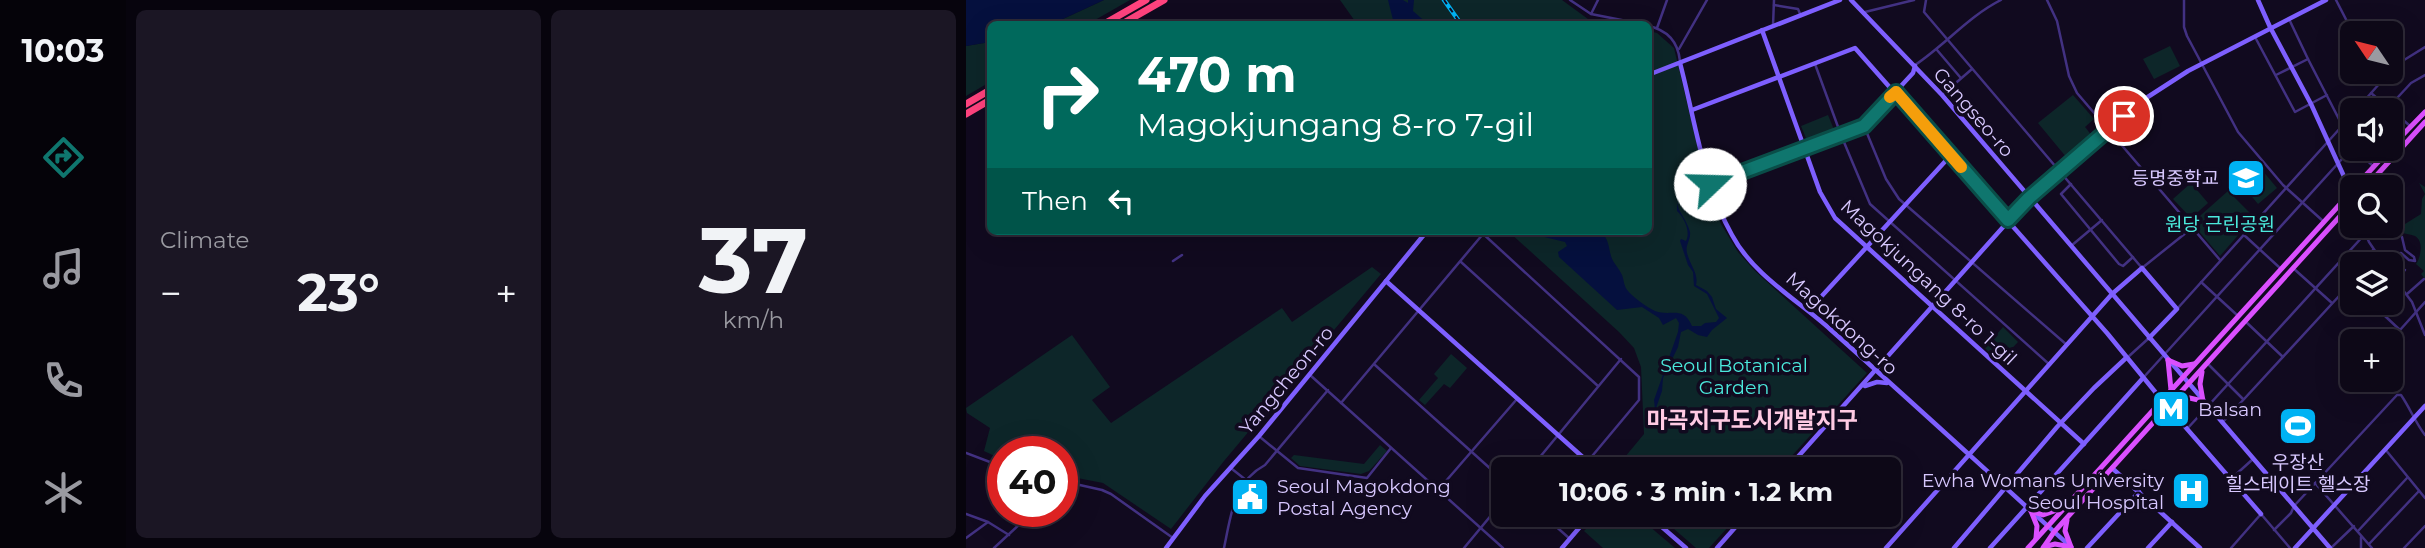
<!DOCTYPE html>
<meta charset="utf-8">
<style>
body{margin:0;font-family:Montserrat,"Noto Sans KR",sans-serif;background:#1b1624;color:#f1f3f6;height:100vh;display:flex;flex-direction:column;font-size:26px;white-space:nowrap}
*{box-sizing:border-box;margin:0}
p{font-size:23px;color:#9a9aa1}
.icon{flex:none;width:38px;height:38px;fill:none;stroke:currentColor;stroke-width:2;stroke-linecap:round;stroke-linejoin:round}
.map{position:relative;flex:1;overflow:hidden}
.panel{display:flex;flex-direction:column;gap:10px;padding:10px;background:#07040d;width:840px}
.panel>*{flex:none}
.top-card{position:absolute;left:21px;top:21px;width:665px;height:214px;border-radius:10px;box-shadow:0 7px 28px #0002,0 0 0 2px #2d2936;background:#00695c;color:#fff;overflow:hidden}
.needle{width:46px;rotate:305deg}
.tools{position:absolute;left:1374px;top:21px;display:grid;gap:14px}
.tools a{display:grid;place-items:center;width:63px;height:63px;border-radius:10px;background:#0d0817;box-shadow:0 7px 28px #0002,0 0 0 2px #2d2936;font-size:35px}
.speed{position:absolute;left:21px;top:436px;display:flex;gap:14px;font-size:35px;font-weight:700;text-align:center}
.speed>*{display:grid;place-content:center;width:91px;height:91px;border-radius:50%;background:#0d0817;box-shadow:0 7px 28px #0002,0 0 0 2px #2d2936;line-height:1}
.speed .limit{border:10px solid #d22;background:#fff;color:#111}
.pin{position:absolute;display:grid;place-items:center;width:60px;height:60px;color:#fff;margin:-30px;border:4px solid #fff;border-radius:50%;box-shadow:0 2px 7px #0007}
.me{position:absolute;width:77px;margin:-38px;rotate:69deg;stroke-linejoin:round;filter:drop-shadow(0 0 5px #0008)}
.turn{display:flex;align-items:center;gap:24px;height:147px;padding:0 35px;font-size:32px}
.turn .icon{width:91px;height:91px;stroke-width:2.5}
.turn b{display:block;font-size:49px;line-height:60px}
.then{display:flex;align-items:center;height:66px;padding:0 35px;background:#0003;gap:14px;font-size:26px}
.big{font-size:52px;font-weight:700;line-height:1.1}
.panel .tile{flex:1;display:flex;flex-direction:column;justify-content:center;gap:10px;min-width:0;padding:0 24px;border-radius:10px;background:#1b1624}
.panel .dial{align-items:center;gap:0}
.dial b{font-size:91px;line-height:1}
.heat{display:flex;justify-content:space-between;align-items:center;font-size:38px;direction:ltr}
.panel .tiles{flex:1;display:grid;gap:10px;grid-template-columns:repeat(2,1fr)}
.trip{position:absolute;left:525px;top:457px;width:410px;height:70px;border-radius:10px;background:#0d0817;box-shadow:0 7px 28px #0002,0 0 0 2px #2d2936;font-weight:700;line-height:70px;text-align:center}
main{display:flex;flex:1;min-height:0}
.tabs{display:flex;flex-direction:column;width:126px;justify-content:space-around;align-items:center;background:#050309;color:#9a9aa1}
.tabs .icon{width:49px;height:49px}
.tabs .on{color:#0f766e}
.tabs b{font-size:32px;color:#f1f3f6}
.map>svg:first-child{display:block}
.green{fill:#0d2629}
.water{fill:#05103e}
.lines{fill:none;stroke-linecap:round;stroke-linejoin:round}
.street{stroke:#423182;stroke-width:2.5}
.secondary{stroke:#7e5fff;stroke-width:4.5}
.primary{stroke:#db4fff;stroke-width:5}
.highway{stroke:#ff437e;stroke-width:7}
.rail-casing{stroke:#00b2f3;stroke-width:4.5}
.rail{stroke:#110a1f;stroke-width:2;stroke-dasharray:5;stroke-linecap:butt}
.route-casing{stroke:#0a4d48;stroke-width:18}
.route{stroke:#0f766e;stroke-width:12}
.slow{stroke:#f59e0b;stroke-width:12}
.labels{text-anchor:middle;stroke-width:7;stroke-linejoin:round;paint-order:stroke}
.street-label{font-size:19px;fill:#d8c8ff;stroke:#110a1f}
.poi-label{font-size:19px;fill:#d8c8ff;stroke:#110a1f;text-anchor:end}
.park-label{font-size:19px;fill:#4be9dc;stroke:#110a1f}
.quarter-label{font-size:23px;font-weight:bold;fill:#ffcae3;stroke:#110a1f}
</style>
<main>
<nav class="tabs">
<b>10:03</b>
<svg class="icon on" aria-label="directions" viewBox="0 0 24 24"><path d="M12 3l9 9-9 9-9-9zM9 14v-3h6M13 9l2 2-2 2"/></svg>
<svg class="icon" aria-label="music" viewBox="0 0 24 24"><path d="M9 18V5l10-2v13"/><circle cx="6" cy="18" r="3"/><circle cx="16" cy="16" r="3"/></svg>
<svg class="icon" aria-label="phone" viewBox="0 0 24 24"><path d="M5 4h4l2 5-3 2q2 4 5 5l2-3 5 2v4C11 20 4 13 5 4z"/></svg>
<svg class="icon" aria-label="climate" viewBox="0 0 24 24"><path d="M12 3v18M4 7l16 10M4 17L20 7"/></svg>
</nav>
<section class="panel">
<div class="tiles">
<div class="tile"><p>Climate</p>
<div class="heat"><a>−</a><b class="big">23°</b><a>+</a></div>
</div>
<div class="tile dial"><b>37</b><p>km/h</p></div>
</div>
</section>
<div class="map">
<svg width="1459" height="548" viewBox="0 0 1459 548">
<rect width="100%" height="100%" fill="#110a1f"/>
<g class="green">
<polygon points="138,0 164,0 122,24 86,24"/>
<polygon points="374,0 596,0 622,19 651,24 391,24"/>
<polygon points="683,31 691,33 708,48 742,191 755,224 772,252 789,271 901,373 814,469 649,469 678,434 675,367 668,348 653,332 542,231 682,231"/>
<polygon points="24,42 24,82 0,96 0,46"/>
<polygon points="1204,46 1214,66 1188,79 1177,59"/>
<polygon points="1107,95 1128,119 1119,127 1127,137 1101,158 1072,123"/>
<polygon points="862,115 869,132 842,143 835,126"/>
<polygon points="1291,164 1311,188 1292,204 1272,180"/>
<polygon points="1225,183 1242,203 1225,218 1207,199"/>
<path d="M1453,183L1459,187V279L1455,274L1458,271L1450,264C1455,257 1458,241 1449,236C1444,234 1436,233 1431,232L1430,228L1436,222L1439,224L1455,214L1456,199L1459,194Z"/>
<polygon points="1262,191 1288,217 1254,256 1226,223"/>
<polygon points="406,267 415,274 258,461 205,529 137,483 96,475 96,452 37,452 37,460 18,451 24,428 1,413 0,408 106,335 144,387 126,400 145,423 316,308 326,322"/>
<polygon points="1037,327 1052,342 1033,362 1019,348"/>
<polygon points="485,354 501,368 484,388 478,384 459,405 453,400 472,378 468,374"/>
<polygon points="414,445 421,451 403,471 395,474 334,466 325,458 328,455 398,464"/>
<polygon points="634,515 670,515 709,548 637,548 618,531"/>
<polygon points="692,515 773,515 743,548 730,548"/>
</g>
<g class="water">
<polygon points="0,0 138,0 86,24 24,24 24,42 0,46"/>
<polygon points="422,0 437,0 442,3 442,0 448,0 447,11 462,24 428,24"/>
<path d="M711,202C712,212 721,220 724,232C725,240 719,245 721,253C724,265 733,274 730,285L741,291L746,297L750,309L761,318L746,330L741,337L732,335L722,329L715,332L712,347L697,378L696,391L690,408L693,413L690,419L688,400L712,332L713,323L710,318L697,325L693,318L676,307L651,310L593,257L592,252L601,246L599,242L566,234L563,231H634C643,239 642,245 645,256C647,263 653,268 656,275C658,280 658,287 662,291C667,297 682,308 689,311C705,317 717,305 726,326H735L739,323L750,322L753,318L741,294L728,286L727,272L722,265L714,241L715,239L720,241C725,232 718,217 711,211Z"/>
</g>
<g class="lines">
<g class="street">
<polyline points="604,0 625,14 676,24"/>
<polyline points="960,0 958,12 1176,268 1226,228"/>
<polyline points="1081,0 1091,21 1103,76 1111,93 1254,260"/>
<polyline points="1218,0 1218,27 1221,36 1272,132 1317,185 1357,221"/>
<polyline points="1370,0 1387,33"/>
<polyline points="808,5 832,9 835,16"/>
<polyline points="899,12 948,0"/>
<polyline points="625,14 632,0"/>
<path d="M682,26C702,30 712,42 714,61"/>
<polyline points="807,26 808,0"/>
<polyline points="691,28 701,0"/>
<polyline points="1289,37 1329,112 1361,95"/>
<polyline points="713,49 741,0"/>
<polyline points="971,50 994,77"/>
<polyline points="1342,59 1376,125"/>
<polyline points="849,64 875,135 904,204 1084,365"/>
<path d="M949,65C979,45 1003,16 1035,0"/>
<polyline points="1406,72 1413,84"/>
<polyline points="1310,75 1342,59 1323,19"/>
<polyline points="1405,93 1443,125"/>
<polyline points="977,94 1006,69"/>
<polyline points="1390,110 1430,65 1459,47"/>
<polyline points="1420,110 1445,83 1459,75"/>
<polyline points="898,126 920,179 933,199 1101,345"/>
<polyline points="1389,149 1407,166"/>
<polyline points="1105,184 1095,194 1153,264 1157,266 1167,257"/>
<polyline points="1396,226 1403,242 1418,264"/>
<polyline points="514,231 673,377 673,400 622,461"/>
<polyline points="1278,235 1314,268"/>
<polyline points="1105,246 1136,220"/>
<polyline points="1414,259 1435,253 1443,260 1449,261 1448,257 1439,250 1436,237"/>
<polyline points="207,261 216,255"/>
<polyline points="495,262 632,386"/>
<polyline points="1398,264 1407,250"/>
<polyline points="1327,268 1366,303"/>
<polyline points="1424,273 1446,302 1459,335"/>
<polyline points="1430,280 1439,270"/>
<polyline points="1235,282 1271,315"/>
<polyline points="1441,294 1458,279"/>
<polyline points="1405,303 1434,330 1459,302"/>
<polyline points="1211,309 1386,115"/>
<polyline points="1279,321 1317,357"/>
<polyline points="1162,357 1183,338"/>
<polyline points="1242,364 1277,399"/>
<polyline points="409,365 537,480"/>
<polyline points="344,375 537,548"/>
<polyline points="1177,378 1386,148"/>
<polyline points="375,403 517,234"/>
<polyline points="1256,423 1386,282"/>
<polyline points="1221,429 1399,234"/>
<polyline points="294,437 332,468 401,478 425,448"/>
<polyline points="1419,449 1459,498"/>
<polyline points="0,453 37,467"/>
<polyline points="266,469 280,480"/>
<polyline points="564,469 655,359"/>
<polyline points="1266,478 1287,459"/>
<polyline points="96,481 136,490 145,494 207,538"/>
<polyline points="1349,483 1406,548"/>
<polyline points="473,489 551,399"/>
<polyline points="0,514 22,522"/>
<polyline points="576,514 604,539"/>
<path d="M1308,530L1325,513L1328,506L1431,395H1435C1444,408 1449,422 1459,435"/>
<polyline points="1392,531 1441,478"/>
<polyline points="0,538 22,522 43,535"/>
<polyline points="1403,544 1453,491"/>
<polyline points="28,548 68,511"/>
<path d="M258,548C265,516 267,482 299,465L362,390"/>
<polyline points="498,548 537,501"/>
<polyline points="1265,548 1295,514 1324,548"/>
<polyline points="1365,548 1388,526"/>
<polyline points="1395,548 1395,537"/>
<polyline points="1438,548 1459,526"/>
</g>
<g class="secondary">
<polyline points="885,0 976,95 1364,548"/>
<polyline points="1292,0 1304,27 1345,104 1386,194"/>
<polyline points="796,30 854,192 869,218 1118,444"/>
<path d="M714,63C729,120 737,184 766,235C787,275 833,301 865,330C946,402 1025,475 1105,547"/>
<polyline points="682,75 874,0"/>
<polyline points="726,110 889,48 1141,333 1195,399"/>
<polyline points="744,184 898,126 947,73 949,66"/>
<polyline points="420,281 630,469"/>
<polyline points="843,310 985,155"/>
<polyline points="899,386 911,382 921,383"/>
<polyline points="1202,407 1295,514"/>
<polyline points="1146,468 1234,548"/>
<polyline points="821,469 1063,198 1174,102 1222,71 1360,0"/>
<polyline points="681,514 720,548"/>
<polyline points="200,548 239,496 293,436 461,231"/>
<polyline points="596,548 625,514"/>
<polyline points="751,548 781,514"/>
<polyline points="920,548 1146,294 1176,268 1211,309 1183,338"/>
<polyline points="988,548 1091,427 1128,388 1160,358"/>
<polyline points="1024,548 1177,378"/>
<polyline points="1121,548 1173,492"/>
<polyline points="1182,548 1206,522"/>
<polyline points="1329,548 1459,406"/>
</g>
<g class="primary">
<polyline points="1424,148 1459,112"/>
<polyline points="1389,187 1424,149"/>
<polyline points="1400,187 1459,122"/>
<polyline points="1202,360 1216,366 1228,364"/>
<polyline points="1202,360 1205,390"/>
<polyline points="1211,397 1219,397 1237,401 1234,384 1236,372"/>
<polyline points="1065,511 1077,515 1094,509"/>
<polyline points="1065,511 1071,526 1070,538"/>
<polyline points="1101,520 1099,531 1105,547"/>
<polyline points="1078,547 1089,544 1105,547"/>
<polyline points="1062,548 1386,191"/>
<polyline points="1077,548 1088,532 1386,203"/>
</g>
<g class="highway">
<polyline points="138,24 180,0"/>
<polyline points="156,24 198,0"/>
<polyline points="0,104 24,90"/>
<polyline points="0,114 24,100"/>
</g>
<g class="rail-casing">
<polyline id="rail" points="478,0 495,24"/>
</g>
<use href="#rail" class="rail"/>
</g>
<g class="lines">
<g class="route-casing">
<polyline id="route" points="744,184 898,126 930,92 1042,220 1063,198 1158,116"/>
</g>
<use href="#route" class="route"/>
<polyline class="slow" points="924,97 930,92 995,167"/>
</g>
<defs>
<g id="school-square" transform="scale(2.0125)"><rect x="-9" y="-9" width="18" height="18" rx="4" fill="#00b2f3" stroke="#110a1f"/><path d="M0-5L7-2L0 1L-7-2ZM-4 1L0 2.5L4 1V4Q0 6-4 4Z" fill="#fff"/></g>
<g id="metro-square" transform="scale(2.0125)"><rect x="-9" y="-9" width="18" height="18" rx="4" fill="#00b2f3" stroke="#110a1f"/><path d="M-5.5 5V-5H-3L0 0L3-5H5.5V5H3V-.5L0 4L-3-.5V5Z" fill="#fff"/></g>
<g id="stadium-square" transform="scale(2.0125)"><rect x="-9" y="-9" width="18" height="18" rx="4" fill="#00b2f3" stroke="#110a1f"/><path d="M0-5a6.5 5 0 1 0 0 10a6.5 5 0 1 0 0-10ZM-3.5-1.8h7v3.6h-7Z" fill="#fff"/></g>
<g id="hospital-square" transform="scale(2.0125)"><rect x="-9" y="-9" width="18" height="18" rx="4" fill="#00b2f3" stroke="#110a1f"/><path d="M-5-5h3v3.5h4V-5h3V5h-3V1.5h-4V5h-3Z" fill="#fff"/></g>
<g id="civic-square" transform="scale(2.0125)"><rect x="-9" y="-9" width="18" height="18" rx="4" fill="#00b2f3" stroke="#110a1f"/><path d="M-.6-6.5H3V-4.5H.6V-3L4-1V1h2V6H-6V1h2V-1L-.6-3ZM-1.2 2.5V6h2.4V2.5Z" fill="#fff"/></g>
</defs>
<g fill-rule="evenodd">
<use href="#school-square" x="1280" y="178"/>
<use href="#metro-square" x="1205" y="409"/>
<use href="#stadium-square" x="1332" y="426"/>
<use href="#hospital-square" x="1225" y="491"/>
<use href="#civic-square" x="284" y="497"/>
</g>
<g class="labels">
<g class="street-label">
<text transform="translate(1008 112) rotate(49)" y="7">Gangseo-ro</text>
<text transform="translate(963 282) rotate(43)" y="7">Magokjungang 8-ro 1-gil</text>
<text transform="translate(876 323) rotate(42)" y="7">Magokdong-ro</text>
<text transform="translate(320 380) rotate(-50)" y="7">Yangcheon-ro</text>
</g>
<g class="poi-label">
<text x="1253" y="185">등명중학교</text>
<text x="1232" y="416" text-anchor="start">Balsan</text>
<text x="1332" y="469" text-anchor="middle">우장산<tspan x="1332" dy="22">힐스테이트 헬스장</tspan></text>
<text x="1198" y="487">Ewha Womans University<tspan x="1198" dy="22">Seoul Hospital</tspan></text>
<text x="311" y="493" text-anchor="start">Seoul Magokdong<tspan x="311" dy="22">Postal Agency</tspan></text>
</g>
<g class="park-label">
<text x="1254" y="231">원당 근린공원</text>
<text x="768" y="372">Seoul Botanical<tspan x="768" dy="22">Garden</tspan></text>
</g>
<g class="quarter-label">
<text x="786" y="428">마곡지구도시개발지구</text>
</g>
</g>
</svg>
<div class="tools">
<a><svg class="needle" viewBox="-14 -14 28 28"><path d="M0-13l5 13h-10z" fill="#e53935"/><path d="M0 13l5-13h-10z" fill="#9a9aa1"/></svg></a>
<a><svg class="icon" aria-label="sound" viewBox="0 0 24 24"><path d="M4 9h4l5-4v14l-5-4H4zM17 9q2 3 0 6"/></svg></a>
<a><svg class="icon" aria-label="search" viewBox="0 0 24 24"><circle cx="10" cy="10" r="6"/><path d="M15 15l6 6"/></svg></a>
<a><svg class="icon" aria-label="layers" viewBox="0 0 24 24"><path d="M12 4l9 5-9 5-9-5zM3 14l9 5 9-5"/></svg></a>
<a>+</a>
</div>
<div class="speed"><div class="limit">40</div></div>
<div class="pin" style="left:1158px;top:116px;background:#d93025"><svg class="icon" aria-label="arrive" viewBox="0 0 24 24"><path d="M6 21V4h12l-3 4 3 4H6"/></svg></div>
<svg class="me" style="left:744px;top:184px" viewBox="-20 -20 40 40"><circle r="19" fill="#fff"/><path d="M0-13L10 11 0 6-10 11z" fill="#0f766e"/></svg>
<div class="trip">10:06 · 3 min · 1.2 km</div>
<div class="top-card">
<div class="turn"><svg class="icon" aria-label="right" viewBox="0 0 24 24"><path d="M7 20v-9h11M14 6l5 5-5 5"/></svg><div><b>470 m</b>Magokjungang 8-ro 7-gil</div></div>
<div class="then">Then<svg class="icon" aria-label="left" viewBox="0 0 24 24"><path d="M17 20v-9H6M10 6l-5 5 5 5"/></svg></div>
</div>
</div>
</main>
